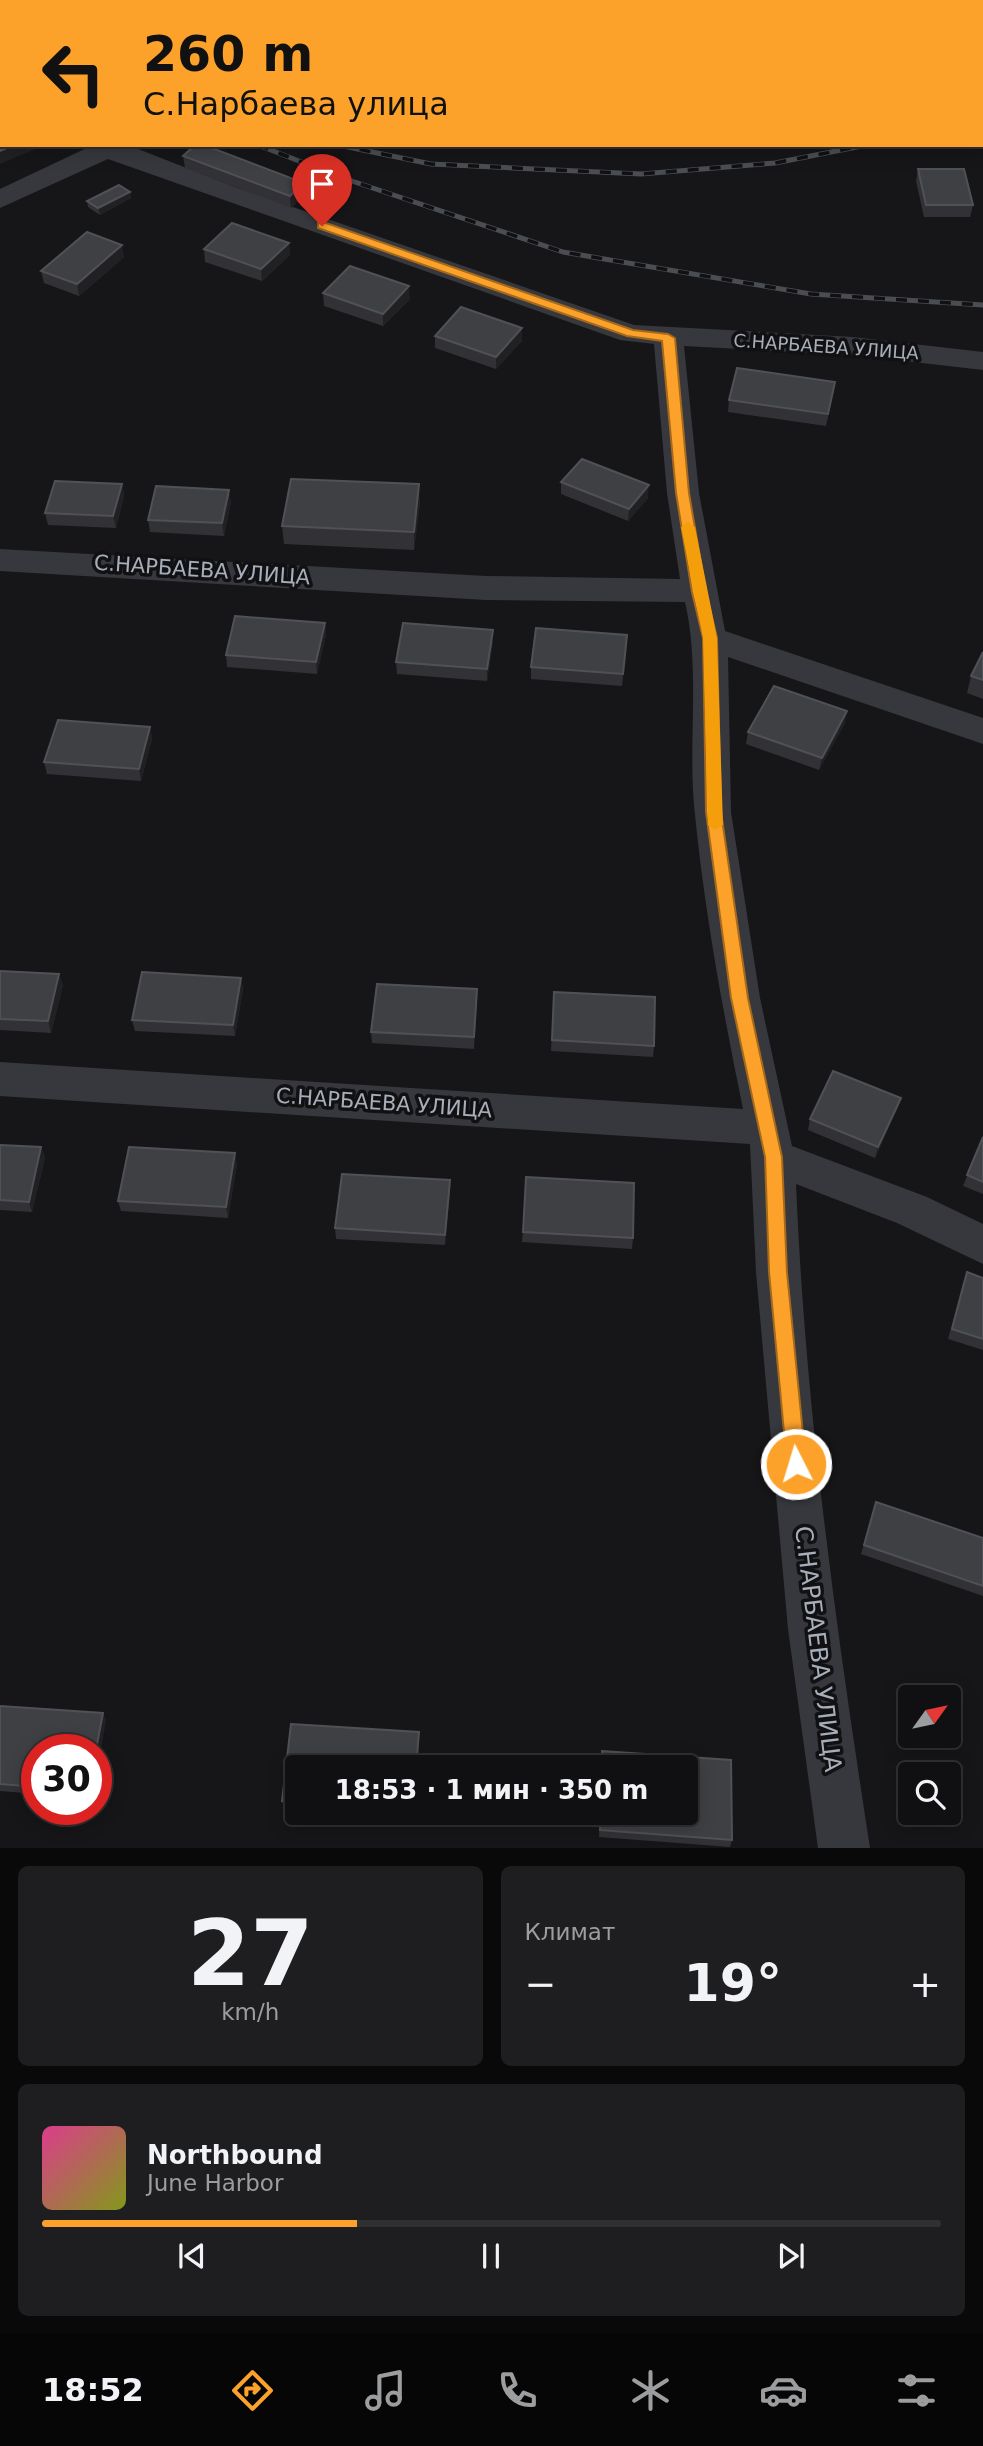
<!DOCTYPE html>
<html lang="ru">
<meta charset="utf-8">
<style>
body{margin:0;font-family:"DejaVu Sans",sans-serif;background:#1e1e20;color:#f1f3f6;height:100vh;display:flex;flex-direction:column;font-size:26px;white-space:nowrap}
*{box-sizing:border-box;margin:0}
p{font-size:23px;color:#9c9d9f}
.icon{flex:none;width:38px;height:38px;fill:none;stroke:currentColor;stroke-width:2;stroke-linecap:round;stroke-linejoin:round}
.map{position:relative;height:1848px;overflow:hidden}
.side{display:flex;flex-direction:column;gap:18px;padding:18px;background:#09090a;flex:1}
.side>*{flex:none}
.hud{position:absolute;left:0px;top:0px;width:984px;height:147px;box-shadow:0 4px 18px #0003,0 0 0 2px #303032;background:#fca22a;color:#111;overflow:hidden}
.needle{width:46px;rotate:57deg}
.buttons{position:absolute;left:898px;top:1685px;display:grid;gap:14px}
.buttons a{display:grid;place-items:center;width:63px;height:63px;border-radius:7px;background:#101012;box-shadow:0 4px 18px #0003,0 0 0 2px #303032;font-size:35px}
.speed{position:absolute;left:21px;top:1734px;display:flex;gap:14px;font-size:35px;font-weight:700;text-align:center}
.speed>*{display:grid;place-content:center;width:91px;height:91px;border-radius:50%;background:#101012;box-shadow:0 4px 18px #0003,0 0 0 2px #303032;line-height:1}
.speed .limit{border:10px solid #d22;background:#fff;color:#111}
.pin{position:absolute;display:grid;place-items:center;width:60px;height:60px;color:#fff;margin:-72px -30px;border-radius:50% 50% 50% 0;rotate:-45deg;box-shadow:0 0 7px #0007}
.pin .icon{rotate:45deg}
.me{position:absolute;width:77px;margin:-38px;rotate:355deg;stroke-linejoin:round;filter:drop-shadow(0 0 5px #0008)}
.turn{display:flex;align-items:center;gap:24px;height:147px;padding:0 28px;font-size:32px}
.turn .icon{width:91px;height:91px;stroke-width:2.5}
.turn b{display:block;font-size:49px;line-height:60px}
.big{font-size:52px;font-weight:700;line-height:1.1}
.side .widget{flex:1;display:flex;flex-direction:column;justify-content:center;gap:10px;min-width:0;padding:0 24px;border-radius:10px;background:#1e1e20}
.side .dial{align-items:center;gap:0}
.dial b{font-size:91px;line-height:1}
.song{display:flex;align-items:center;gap:21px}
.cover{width:84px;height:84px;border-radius:10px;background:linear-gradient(135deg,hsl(330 70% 55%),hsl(70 70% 35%))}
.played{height:7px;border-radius:4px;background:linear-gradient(90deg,#fca22a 35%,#303032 35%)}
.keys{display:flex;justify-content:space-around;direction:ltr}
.heat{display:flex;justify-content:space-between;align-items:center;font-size:38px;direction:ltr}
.side .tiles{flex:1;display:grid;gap:18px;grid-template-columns:1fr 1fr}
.widget:last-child{grid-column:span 2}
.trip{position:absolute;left:285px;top:1755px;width:413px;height:70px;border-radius:7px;background:#101012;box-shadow:0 4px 18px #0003,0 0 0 2px #303032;font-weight:700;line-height:70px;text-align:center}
.dock{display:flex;height:112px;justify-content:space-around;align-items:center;background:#060607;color:#9c9d9f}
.dock .icon{width:49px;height:49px}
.dock .selected{color:#fca22a}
.dock b{font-size:32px;color:#f1f3f6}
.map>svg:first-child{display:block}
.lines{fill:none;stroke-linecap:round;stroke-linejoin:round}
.minor{fill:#37383d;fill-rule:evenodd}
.rail-casing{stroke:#4a4d52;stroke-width:5}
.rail{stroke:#111113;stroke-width:3.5;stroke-dasharray:11;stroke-linecap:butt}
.wall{fill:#323236}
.shaded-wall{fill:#212124}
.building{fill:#3e4044;stroke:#4f5156;stroke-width:2}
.route{fill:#fca22a;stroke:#a4691b;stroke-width:2}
.slow{fill:#f59e0b}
.labels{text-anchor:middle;stroke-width:7;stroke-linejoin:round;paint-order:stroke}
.far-street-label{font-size:18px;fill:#a7aeb9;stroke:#111113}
.street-label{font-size:21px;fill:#a7aeb9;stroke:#111113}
.near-street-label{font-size:24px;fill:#a7aeb9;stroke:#111113}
</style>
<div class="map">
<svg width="983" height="1848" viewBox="0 0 983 1848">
<rect width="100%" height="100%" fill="#161618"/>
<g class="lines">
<g class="minor">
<polygon points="393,0 420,0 392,2"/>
<polygon points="602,0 628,0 628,2 603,2"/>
<polygon points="0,6 2,7 2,23 0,22"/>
<path d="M93,145H128L235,187L634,325L853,337L983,352V370L853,355L684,346L699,493L725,631L983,718V744L728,657L731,812L760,998L792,1146L927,1197L983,1224V1264L897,1223L796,1184C805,1406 836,1628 870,1848H818L788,1629L756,1272L750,1144L0,1096V1062L743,1109C723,1012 705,914 695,815C687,744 701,672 685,602L486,600L0,571V549L486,576L680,579L667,493L654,344L620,340L108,159L0,208V189Z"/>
</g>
<g class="rail-casing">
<g id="rail">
<polyline points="258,145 340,177 563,252 811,294 983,305"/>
<polyline points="338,145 431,164 641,174 775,163 867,145"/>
</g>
</g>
<use href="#rail" class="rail"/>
</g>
<g class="wall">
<polygon points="294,0 323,0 321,2 300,2"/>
<polygon points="183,156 305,195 291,208 185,168"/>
<polygon points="918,169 973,205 970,217 924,217 916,181"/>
<polygon points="130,192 131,198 100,215 88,207 87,201"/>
<polygon points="289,243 290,255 262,281 205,262 204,249"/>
<polygon points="124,257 79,296 44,283 41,271"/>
<polygon points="323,293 410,299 383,326 324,306"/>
<polygon points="522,328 522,341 496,369 435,348 435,336"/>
<polygon points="833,394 826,426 728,412 729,400"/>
<polygon points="561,482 648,498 628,521 561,494"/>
<polygon points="122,484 124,496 116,528 48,525 45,513"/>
<polygon points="231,502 224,536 150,532 148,520"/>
<polygon points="420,502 414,550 284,544 282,526"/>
<polygon points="325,623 326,635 317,674 227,667 226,655"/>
<polygon points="627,635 622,686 531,679 531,667"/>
<polygon points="493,642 487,681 397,674 396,662"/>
<polygon points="983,652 983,699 967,693 971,676"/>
<polygon points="845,723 819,770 746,744 748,732"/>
<polygon points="150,727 152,739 141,781 47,774 44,762"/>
<polygon points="0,971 63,985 51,1033 0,1030"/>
<polygon points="241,978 243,989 235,1036 135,1031 132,1020"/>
<polygon points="477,989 474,1049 372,1043 371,1032"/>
<polygon points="554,992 654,1046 653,1057 551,1051"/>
<polygon points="901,1098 897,1109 875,1158 808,1130 810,1119"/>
<polygon points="983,1137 983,1194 963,1186"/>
<polygon points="0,1145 41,1147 45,1158 32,1212 0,1210"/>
<polygon points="237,1164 228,1218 121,1211 118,1201"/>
<polygon points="450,1180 450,1190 445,1245 336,1239 335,1228"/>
<polygon points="523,1232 633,1238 632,1249 522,1242"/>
<polygon points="967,1272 983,1278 983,1350 948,1339 963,1283"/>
<polygon points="876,1502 983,1538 983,1596 861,1554"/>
<polygon points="0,1706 103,1713 106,1721 37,1750 37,1794 0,1791"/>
<polygon points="291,1724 419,1732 419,1739 417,1768 298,1768 298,1809 284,1808 282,1801"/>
<polygon points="602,1751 731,1760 732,1840 730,1847 599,1837 600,1813 686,1813 686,1768 601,1768"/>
<polygon points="352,1813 413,1813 413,1818"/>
</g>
<g class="shaded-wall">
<polygon points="14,145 45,145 0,164 0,151"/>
<polygon points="304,183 305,195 291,208 290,196"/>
<polygon points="130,192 131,198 100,215 98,208"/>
<polygon points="289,243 290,255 262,281 261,269"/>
<polygon points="122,245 124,257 79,296 77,284"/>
<polygon points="409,286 410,299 383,326 383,314"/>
<polygon points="522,328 522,341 496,369 496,357"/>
<polygon points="122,484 124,496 116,528 113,516"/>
<polygon points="419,484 420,502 414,550 414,532"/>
<polygon points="649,485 648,498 628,521 629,509"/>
<polygon points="229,490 231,502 224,536 222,523"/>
<polygon points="325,623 326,635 317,674 316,662"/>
<polygon points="493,630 493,642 487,681 487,669"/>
<polygon points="847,711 845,723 819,770 822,758"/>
<polygon points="150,727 152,739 141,781 139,769"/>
<polygon points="59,974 63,985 51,1033 48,1021"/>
<polygon points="241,978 243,989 235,1036 233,1025"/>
<polygon points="477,989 477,1001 474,1049 474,1037"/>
<polygon points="901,1098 897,1109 875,1158 878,1147"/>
<polygon points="41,1147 45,1158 32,1212 29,1202"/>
<polygon points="235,1153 237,1164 228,1218 226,1207"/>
<polygon points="450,1180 450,1190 445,1245 445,1235"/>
<polygon points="103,1713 106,1721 96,1778 96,1750"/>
<polygon points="419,1732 419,1739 417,1768 416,1768"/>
</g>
<g class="building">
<polygon points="455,0 544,0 541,2 451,2"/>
<polygon points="0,124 2,124 2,145 14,145 0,151"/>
<polygon points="195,145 204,145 304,183 290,196 183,156"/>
<polygon points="918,169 964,169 973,205 926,205"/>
<polygon points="119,185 130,192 98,208 87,201"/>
<polygon points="232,223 289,243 261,269 204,249"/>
<polygon points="87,232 122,245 77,284 41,271"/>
<polygon points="350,266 409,286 383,314 323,293"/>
<polygon points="461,307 522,328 496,357 435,336"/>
<polygon points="737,368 835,382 828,414 729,400"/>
<polygon points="582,459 649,485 629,509 561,482"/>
<polygon points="291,479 419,484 414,532 282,526"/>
<polygon points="55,481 122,484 113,516 45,513"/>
<polygon points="156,486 229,490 222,523 148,520"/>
<polygon points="235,616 325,623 316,662 226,655"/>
<polygon points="403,623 493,630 487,669 396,662"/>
<polygon points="536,628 627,635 623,674 531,667"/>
<polygon points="983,652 983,680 971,676"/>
<polygon points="774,686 847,711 822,758 748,732"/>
<polygon points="58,720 150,727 139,769 44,762"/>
<polygon points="0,971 59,974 48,1021 0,1019"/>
<polygon points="142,972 241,978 233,1025 132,1020"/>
<polygon points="377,984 477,989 474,1037 371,1032"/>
<polygon points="554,992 655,997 654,1046 552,1040"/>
<polygon points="833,1071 901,1098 878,1147 810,1119"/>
<polygon points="983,1137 983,1182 967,1175"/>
<polygon points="0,1145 41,1147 29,1202 0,1200"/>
<polygon points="129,1147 235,1153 226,1207 118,1201"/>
<polygon points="342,1174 450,1180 445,1235 335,1228"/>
<polygon points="526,1177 634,1183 633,1238 523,1232"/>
<polygon points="967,1272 983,1278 983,1339 952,1329"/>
<polygon points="876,1502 983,1538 983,1586 864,1545"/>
<polygon points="0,1706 103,1713 96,1750 37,1750 37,1787 0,1784"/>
<polygon points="291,1724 419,1732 416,1768 298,1768 298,1802 282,1801"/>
<polygon points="602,1751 731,1760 732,1840 600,1830 601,1813 686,1813 686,1768 602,1768"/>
</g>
<polygon class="route" points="318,223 326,223 633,330 668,334 675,338 689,493 706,592 717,638 721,812 748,998 782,1157 787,1272 806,1464 803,1470 796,1473 789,1470 787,1464 769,1272 765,1157 731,998 706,812 703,638 692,592 676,493 662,341 627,336 318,228"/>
<polygon class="slow" points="688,522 695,527 717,638 723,825 715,830 708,825 703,638 681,527"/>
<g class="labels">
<g class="far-street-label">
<text transform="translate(826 347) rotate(4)" y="6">С.НАРБАЕВА УЛИЦА</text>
</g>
<g class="street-label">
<text transform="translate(202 570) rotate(4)" y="7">С.НАРБАЕВА УЛИЦА</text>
<text transform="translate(384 1103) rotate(4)" y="7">С.НАРБАЕВА УЛИЦА</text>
</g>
<g class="near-street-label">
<text transform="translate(818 1649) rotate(83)" y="8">С.НАРБАЕВА УЛИЦА</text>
</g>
</g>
</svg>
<div class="buttons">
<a><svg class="needle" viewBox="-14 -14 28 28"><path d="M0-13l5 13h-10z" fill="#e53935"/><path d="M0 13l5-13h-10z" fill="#9c9d9f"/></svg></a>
<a><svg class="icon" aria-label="search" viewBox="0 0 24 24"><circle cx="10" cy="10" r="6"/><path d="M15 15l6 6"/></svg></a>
</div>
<div class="speed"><div class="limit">30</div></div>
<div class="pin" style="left:322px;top:226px;background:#d93025"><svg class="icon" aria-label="arrive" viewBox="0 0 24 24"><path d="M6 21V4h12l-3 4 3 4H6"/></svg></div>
<svg class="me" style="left:796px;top:1464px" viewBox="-20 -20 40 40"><circle r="17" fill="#fca22a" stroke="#fff" stroke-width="3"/><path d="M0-11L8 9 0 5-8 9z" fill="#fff"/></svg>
<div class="trip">18:53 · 1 мин · 350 m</div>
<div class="hud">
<div class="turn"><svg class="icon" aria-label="left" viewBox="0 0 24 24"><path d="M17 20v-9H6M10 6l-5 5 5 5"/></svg><div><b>260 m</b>С.Нарбаева улица</div></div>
</div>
</div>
<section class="side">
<div class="tiles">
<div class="widget dial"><b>27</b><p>km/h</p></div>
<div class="widget"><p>Климат</p>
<div class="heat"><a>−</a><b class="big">19°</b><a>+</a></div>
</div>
<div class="widget">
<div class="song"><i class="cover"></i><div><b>Northbound</b><p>June Harbor</p></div></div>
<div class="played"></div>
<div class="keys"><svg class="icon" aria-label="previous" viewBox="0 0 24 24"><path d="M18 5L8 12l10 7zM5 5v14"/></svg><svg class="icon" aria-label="pause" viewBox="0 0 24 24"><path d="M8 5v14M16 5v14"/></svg><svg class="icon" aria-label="next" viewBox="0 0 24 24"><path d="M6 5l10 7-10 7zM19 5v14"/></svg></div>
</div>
</div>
</section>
<nav class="dock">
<b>18:52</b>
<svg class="icon selected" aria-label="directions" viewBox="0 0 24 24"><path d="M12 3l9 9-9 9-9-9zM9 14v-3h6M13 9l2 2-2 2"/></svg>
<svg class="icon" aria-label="music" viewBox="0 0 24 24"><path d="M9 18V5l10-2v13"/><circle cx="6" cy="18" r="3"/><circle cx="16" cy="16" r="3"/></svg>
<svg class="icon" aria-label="phone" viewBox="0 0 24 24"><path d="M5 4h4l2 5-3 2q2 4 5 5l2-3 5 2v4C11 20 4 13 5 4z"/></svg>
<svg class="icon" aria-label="climate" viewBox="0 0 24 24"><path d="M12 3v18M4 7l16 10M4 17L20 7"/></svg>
<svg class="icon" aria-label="car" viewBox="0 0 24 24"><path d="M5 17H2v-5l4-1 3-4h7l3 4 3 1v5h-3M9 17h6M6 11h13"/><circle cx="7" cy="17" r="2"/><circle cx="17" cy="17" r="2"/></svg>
<svg class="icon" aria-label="filters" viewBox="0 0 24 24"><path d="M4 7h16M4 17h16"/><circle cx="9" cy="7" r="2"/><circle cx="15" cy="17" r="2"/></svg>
</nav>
